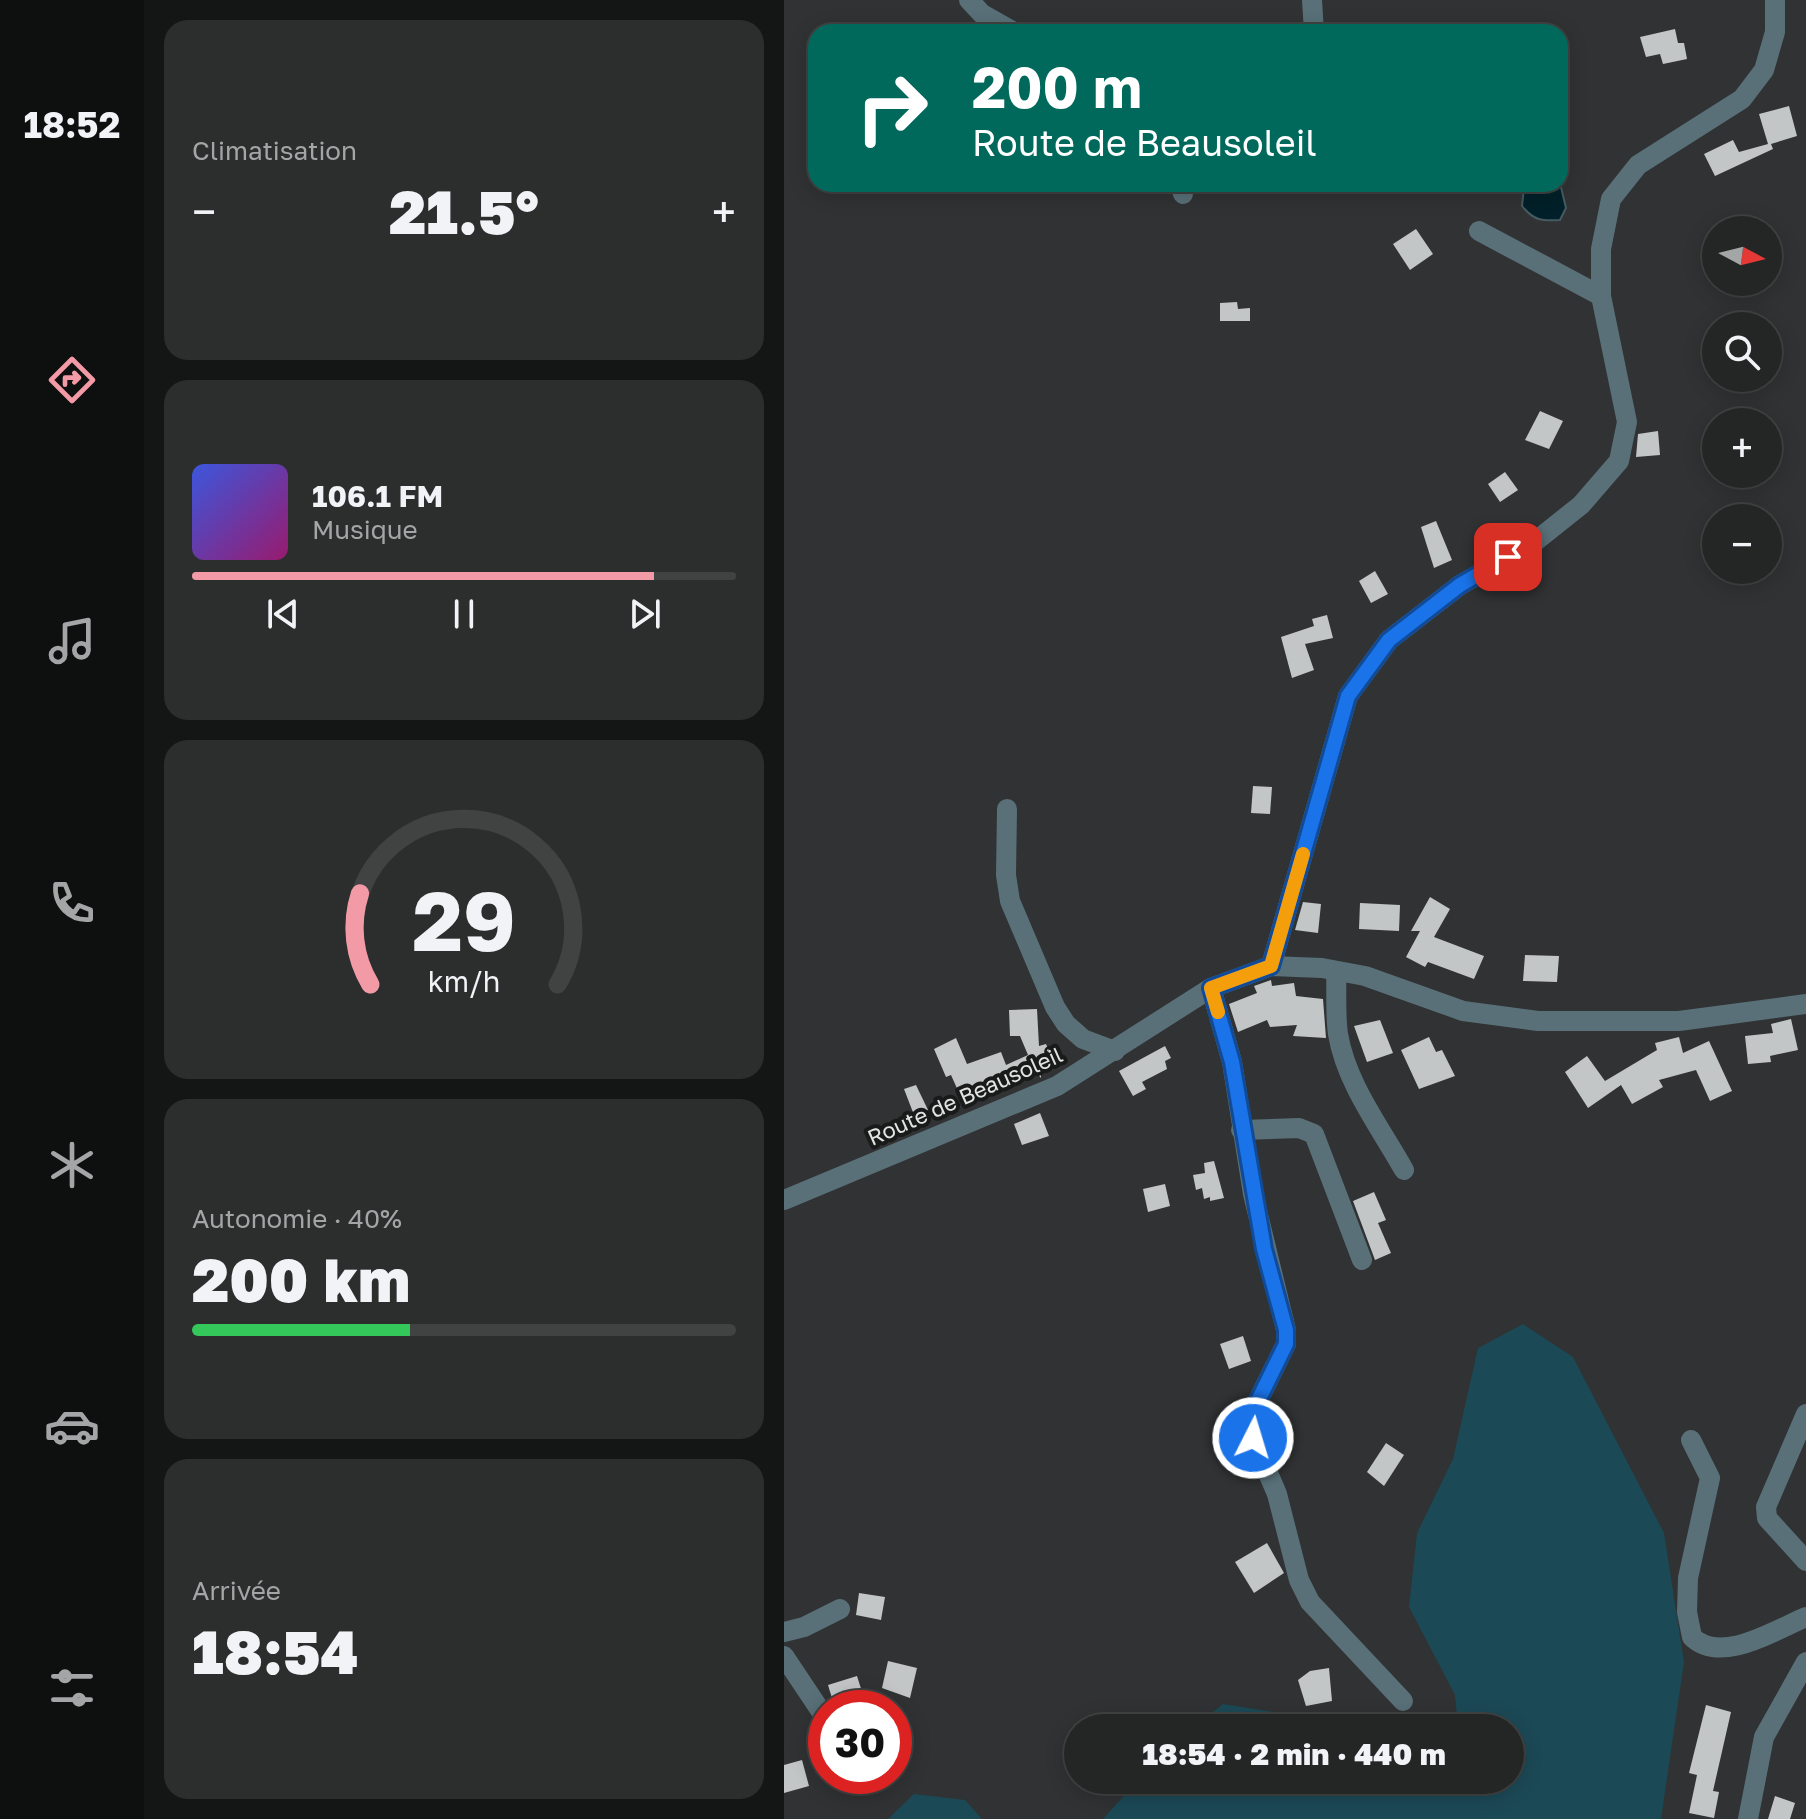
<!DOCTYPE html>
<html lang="fr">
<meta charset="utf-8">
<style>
body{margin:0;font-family:"Golos Text",sans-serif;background:#2c2e2e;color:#f1f3f6;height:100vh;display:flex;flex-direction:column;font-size:30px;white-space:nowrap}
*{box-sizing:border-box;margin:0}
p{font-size:26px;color:#a3a5a7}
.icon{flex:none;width:44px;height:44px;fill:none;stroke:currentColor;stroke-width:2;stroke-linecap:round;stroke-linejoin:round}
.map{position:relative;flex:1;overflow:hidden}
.panel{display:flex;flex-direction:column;gap:20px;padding:20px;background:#141515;width:640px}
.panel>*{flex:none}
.guide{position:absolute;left:24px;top:24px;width:760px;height:168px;border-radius:24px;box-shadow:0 4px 20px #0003,0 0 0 2px #414343;background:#00695c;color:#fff;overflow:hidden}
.needle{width:52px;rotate:97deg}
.controls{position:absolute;left:918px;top:216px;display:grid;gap:16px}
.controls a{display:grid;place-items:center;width:80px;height:80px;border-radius:50%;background:#242626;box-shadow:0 4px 20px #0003,0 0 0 2px #414343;font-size:40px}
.speed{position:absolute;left:24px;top:1690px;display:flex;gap:16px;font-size:40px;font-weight:700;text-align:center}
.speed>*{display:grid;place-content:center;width:104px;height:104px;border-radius:50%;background:#242626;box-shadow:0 4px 20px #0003,0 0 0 2px #414343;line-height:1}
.speed .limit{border:12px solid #d22;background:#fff;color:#111}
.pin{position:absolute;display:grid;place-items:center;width:68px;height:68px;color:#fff;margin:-34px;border-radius:16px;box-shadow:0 4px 12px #0006}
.me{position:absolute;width:88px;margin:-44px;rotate:5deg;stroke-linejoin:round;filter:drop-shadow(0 0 6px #0008)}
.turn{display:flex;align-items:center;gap:28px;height:168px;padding:0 32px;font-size:36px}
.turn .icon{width:104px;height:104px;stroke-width:2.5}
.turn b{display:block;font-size:56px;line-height:68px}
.big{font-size:60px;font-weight:800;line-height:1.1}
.panel .widget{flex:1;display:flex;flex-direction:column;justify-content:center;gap:12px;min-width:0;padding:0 28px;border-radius:24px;background:#2c2e2e}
.panel .dial{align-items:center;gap:0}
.dial svg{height:208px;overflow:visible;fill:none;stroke:#414343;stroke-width:7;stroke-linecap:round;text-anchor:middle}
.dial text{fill:#f1f3f6;stroke:none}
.song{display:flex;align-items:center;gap:24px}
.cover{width:96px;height:96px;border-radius:12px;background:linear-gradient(135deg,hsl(230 70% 55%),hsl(320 70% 35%))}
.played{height:8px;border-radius:4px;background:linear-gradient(90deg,#f39aa7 85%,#414343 85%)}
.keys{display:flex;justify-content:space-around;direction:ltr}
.heat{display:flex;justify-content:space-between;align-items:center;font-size:44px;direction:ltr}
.charge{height:12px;border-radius:6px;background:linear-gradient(90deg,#34c759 40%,#414343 0)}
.trip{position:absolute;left:280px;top:1714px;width:460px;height:80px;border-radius:40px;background:#242626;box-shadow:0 4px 20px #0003,0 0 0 2px #414343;font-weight:800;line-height:80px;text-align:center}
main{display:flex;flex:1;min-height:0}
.tab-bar{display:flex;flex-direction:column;width:144px;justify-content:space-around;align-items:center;background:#0e0f0f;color:#a3a5a7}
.tab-bar .icon{width:56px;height:56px}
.tab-bar .active{color:#f39aa7}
.tab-bar b{font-size:36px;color:#f1f3f6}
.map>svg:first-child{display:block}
.green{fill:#1c4956}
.water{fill:#022029;stroke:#465b61;stroke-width:2}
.building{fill:#c3c6c7}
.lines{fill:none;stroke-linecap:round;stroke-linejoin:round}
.minor{stroke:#597078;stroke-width:20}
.route-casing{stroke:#114b97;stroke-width:20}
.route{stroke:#1a73e8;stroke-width:14}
.slow{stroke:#f59e0b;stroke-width:14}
.labels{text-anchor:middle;stroke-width:8;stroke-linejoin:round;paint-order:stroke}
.street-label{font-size:22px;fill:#e3e5e5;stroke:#191a1a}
</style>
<main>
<nav class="tab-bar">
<b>18:52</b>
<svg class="icon active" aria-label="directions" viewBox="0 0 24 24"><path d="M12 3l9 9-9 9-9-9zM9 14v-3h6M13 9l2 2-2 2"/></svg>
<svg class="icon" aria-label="music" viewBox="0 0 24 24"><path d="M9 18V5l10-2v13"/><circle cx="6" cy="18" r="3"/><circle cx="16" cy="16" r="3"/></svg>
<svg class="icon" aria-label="phone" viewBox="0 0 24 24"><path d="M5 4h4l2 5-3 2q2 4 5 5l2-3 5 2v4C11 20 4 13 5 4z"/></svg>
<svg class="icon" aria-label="climate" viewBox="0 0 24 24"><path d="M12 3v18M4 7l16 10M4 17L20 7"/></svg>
<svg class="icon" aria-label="car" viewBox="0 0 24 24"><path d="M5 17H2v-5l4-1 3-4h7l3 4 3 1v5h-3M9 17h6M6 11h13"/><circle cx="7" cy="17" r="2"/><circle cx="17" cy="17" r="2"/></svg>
<svg class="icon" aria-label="filters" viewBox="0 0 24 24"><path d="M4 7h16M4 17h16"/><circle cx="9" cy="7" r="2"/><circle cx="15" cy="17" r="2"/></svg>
</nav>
<section class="panel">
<div class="widget"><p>Climatisation</p>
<div class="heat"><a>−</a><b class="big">21.5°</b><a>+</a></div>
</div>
<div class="widget">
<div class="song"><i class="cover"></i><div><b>106.1 FM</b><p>Musique</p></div></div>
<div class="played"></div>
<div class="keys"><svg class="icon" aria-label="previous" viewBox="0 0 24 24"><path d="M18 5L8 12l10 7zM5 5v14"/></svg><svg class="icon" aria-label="pause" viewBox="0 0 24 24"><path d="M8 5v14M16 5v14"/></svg><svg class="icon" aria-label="next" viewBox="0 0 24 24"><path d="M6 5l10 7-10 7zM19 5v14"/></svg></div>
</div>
<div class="widget dial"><svg viewBox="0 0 100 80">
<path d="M14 69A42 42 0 1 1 86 69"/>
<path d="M14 69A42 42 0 0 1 10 34" stroke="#f39aa7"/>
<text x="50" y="56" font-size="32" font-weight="700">29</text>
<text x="50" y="72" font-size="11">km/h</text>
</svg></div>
<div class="widget"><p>Autonomie · 40%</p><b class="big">200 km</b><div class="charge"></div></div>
<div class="widget"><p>Arrivée</p><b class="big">18:54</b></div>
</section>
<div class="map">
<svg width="1022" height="1819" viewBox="0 0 1022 1819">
<rect width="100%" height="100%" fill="#303233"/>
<g class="green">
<polygon points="739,1324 789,1357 880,1533 900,1662 877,1819 319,1819 354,1780 564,1780 625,1796 652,1780 726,1780 726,1728 674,1728 671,1695 625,1607 633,1533 669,1459 694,1348"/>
<polygon points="439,1704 509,1715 520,1728 409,1728"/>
<polygon points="130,1794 181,1800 198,1819 104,1819"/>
</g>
<path class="water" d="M776,183L782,208L776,220C758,221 750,221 738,206L740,188L745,184Z"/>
<g class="building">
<polygon points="891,29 894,43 900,43 903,59 879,64 876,54 862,57 856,37"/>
<polygon points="1005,106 1013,136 987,144 989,149 931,176 920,154 949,140 955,152 984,144 975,114"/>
<polygon points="632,229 649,254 626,270 609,244"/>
<polygon points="453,302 454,309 466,308 466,321 436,321 436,303"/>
<polygon points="756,411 779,421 765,449 741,440"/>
<polygon points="874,431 876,455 852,457 854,434"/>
<polygon points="721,472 734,490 716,502 704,484"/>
<polygon points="652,521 668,560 650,568 637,527"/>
<polygon points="591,571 604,594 587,603 575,581"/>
<polygon points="543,615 549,638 521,644 530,670 508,678 497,637 530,626 528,619"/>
<polygon points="469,786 488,787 486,814 467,813"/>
<polygon points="646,897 666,909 650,937 700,956 690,979 644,962 641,967 622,957 636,931 627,931"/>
<polygon points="519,902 537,904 534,933 511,930"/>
<polygon points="576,903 616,905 615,931 575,929"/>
<polygon points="741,955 775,956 773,982 739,981"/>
<polygon points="487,980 488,986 510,983 512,996 539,999 542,1038 509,1036 513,1025 486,1027 483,1020 454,1032 445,1004 473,993 470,986"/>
<polygon points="253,1009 255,1046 262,1044 270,1063 257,1069 257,1078 251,1071 243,1074 242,1071 176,1095 167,1075 162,1077 150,1049 172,1038 183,1064 217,1052 222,1065 244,1055 236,1036 226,1036 225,1010"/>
<polygon points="1007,1019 1014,1050 986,1056 987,1062 964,1064 961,1036 989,1033 987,1024"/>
<polygon points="596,1020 609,1053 583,1062 570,1026"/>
<polygon points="645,1037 652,1052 658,1050 671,1076 635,1089 617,1050"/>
<polygon points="895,1037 899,1053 925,1041 948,1091 926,1101 912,1070 875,1080 879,1087 848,1104 837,1085 804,1108 781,1072 803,1056 821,1081 873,1050 871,1043"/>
<polygon points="381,1046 387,1058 381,1061 383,1069 358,1082 362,1089 349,1096 335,1071"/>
<polygon points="132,1085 144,1110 130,1115 120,1089"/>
<polygon points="256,1113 265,1136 238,1145 230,1124"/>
<polygon points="430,1161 440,1198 426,1201 426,1197 420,1199 418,1188 412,1190 409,1175 421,1173 420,1163"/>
<polygon points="381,1184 386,1206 364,1212 359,1189"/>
<polygon points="590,1192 602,1220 594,1223 607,1253 591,1260 569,1201"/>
<polygon points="459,1336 467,1361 445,1369 436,1344"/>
<polygon points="602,1443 620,1455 600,1486 583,1472"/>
<polygon points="483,1543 500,1573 470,1593 451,1562"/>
<polygon points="75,1593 101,1597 97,1620 72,1615"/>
<polygon points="104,1661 133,1668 126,1698 98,1688"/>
<polygon points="545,1668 548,1701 522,1706 514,1680 526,1671"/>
<polygon points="73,1676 79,1695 72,1706 51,1708 44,1685"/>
<polygon points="922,1705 947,1712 929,1791 935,1792 930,1818 905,1813 913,1775 905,1773"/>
<polygon points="18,1760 25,1786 0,1793 0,1765"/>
<polygon points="991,1796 1011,1803 1006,1819 984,1819"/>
</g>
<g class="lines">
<g class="minor">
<polyline points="185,0 198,14 230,32"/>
<polyline points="528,0 530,32"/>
<polyline points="396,184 399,194"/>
<polyline points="695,231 817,296"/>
<polyline points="223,809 222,875 226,901 271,1007 282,1024 299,1039 331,1051"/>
<polyline points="487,966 564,696 605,640 676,585 748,544 797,505 835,461 843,422 817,296 817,249 827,199 854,165 958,99 980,70 991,32 991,0"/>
<path d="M552,971C553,991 551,1013 554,1034C562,1083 596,1127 620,1170"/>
<polyline points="427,988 448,1062 469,1194 502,1330 502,1344 466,1417 469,1438 493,1494 515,1580 526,1602 619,1701"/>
<polyline points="457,1130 515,1128 530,1134 578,1260"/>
<polyline points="0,1200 273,1086 427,988 487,966 538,968 581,976 679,1011 754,1021 895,1021 1022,1004"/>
<polyline points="1022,1414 982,1507 983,1518 1022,1561"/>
<path d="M907,1440L926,1478L904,1578L903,1612L908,1637C937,1665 991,1630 1022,1617"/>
<polyline points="0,1632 20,1627 56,1609"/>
<polyline points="0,1656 42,1719"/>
<polyline points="85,1708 90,1702"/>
<polyline points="964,1819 980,1737 1022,1662"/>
</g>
</g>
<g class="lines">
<g class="route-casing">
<polyline id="route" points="469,1438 466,1417 502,1344 502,1330 480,1249 448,1062 427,988 487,966 564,696 605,640 676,585 724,557"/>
</g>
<use href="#route" class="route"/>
<polyline class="slow" points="434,1012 427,988 487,966 519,854"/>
</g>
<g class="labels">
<g class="street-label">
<text transform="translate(181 1096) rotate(-24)" y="8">Route de Beausoleil</text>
</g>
</g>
</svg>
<div class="controls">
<a><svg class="needle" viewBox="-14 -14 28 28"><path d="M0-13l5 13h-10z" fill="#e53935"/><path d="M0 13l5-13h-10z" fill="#a3a5a7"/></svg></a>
<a><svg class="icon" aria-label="search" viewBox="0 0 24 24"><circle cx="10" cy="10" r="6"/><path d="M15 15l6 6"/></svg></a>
<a>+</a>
<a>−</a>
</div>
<div class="speed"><div class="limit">30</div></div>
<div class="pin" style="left:724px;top:557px;background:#d93025"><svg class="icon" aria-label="arrive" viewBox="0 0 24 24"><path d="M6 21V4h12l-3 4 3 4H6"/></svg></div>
<svg class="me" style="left:469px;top:1438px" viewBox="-20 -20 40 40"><circle r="17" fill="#1a73e8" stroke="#fff" stroke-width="3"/><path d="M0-11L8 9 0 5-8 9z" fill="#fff"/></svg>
<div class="trip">18:54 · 2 min · 440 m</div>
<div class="guide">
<div class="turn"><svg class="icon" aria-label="right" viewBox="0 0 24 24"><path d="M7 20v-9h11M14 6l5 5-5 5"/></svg><div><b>200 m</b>Route de Beausoleil</div></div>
</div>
</div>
</main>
